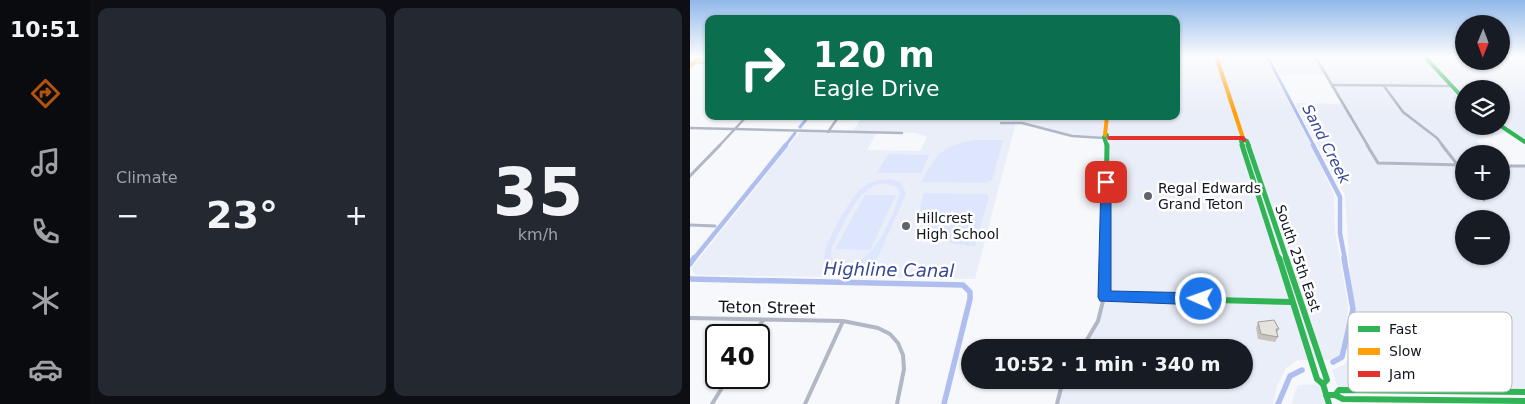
<!DOCTYPE html>
<meta charset="utf-8">
<style>
body{margin:0;font-family:"DejaVu Sans",sans-serif;background:#242831;color:#f1f3f6;height:100vh;display:flex;flex-direction:column;font-size:19px;white-space:nowrap}
*{box-sizing:border-box;margin:0}
p{font-size:16px;color:#9ea1a6}
.icon{flex:none;width:28px;height:28px;fill:none;stroke:currentColor;stroke-width:2;stroke-linecap:round;stroke-linejoin:round}
.map{position:relative;flex:1;overflow:hidden}
.drawer{display:flex;flex-direction:column;gap:8px;padding:8px;background:#0d0f14;width:600px}
.drawer>*{flex:none}
.top-card{position:absolute;left:15px;top:15px;width:475px;height:105px;border-radius:10px;box-shadow:0 1px 4px #0004;background:#0b6e4f;color:#fff;overflow:hidden}
.needle{width:32px;rotate:181deg}
.fabs{position:absolute;left:765px;top:15px;display:grid;gap:10px}
.fabs a{display:grid;place-items:center;width:55px;height:55px;border-radius:50%;background:#171b24;box-shadow:0 1px 4px #0004;font-size:25px}
.speed{position:absolute;left:15px;top:324px;display:flex;gap:10px;font-size:25px;font-weight:700;text-align:center}
.speed>*{display:grid;place-content:center;width:65px;height:65px;border-radius:50%;background:#171b24;box-shadow:0 1px 4px #0004;line-height:1}
.speed .limit{border:2px solid #111;border-radius:8px;background:#fff;color:#111}
.pin{position:absolute;display:grid;place-items:center;width:42px;height:42px;color:#fff;margin:-21px;border-radius:10px;box-shadow:0 2px 8px #0006}
.me{position:absolute;width:55px;margin:-28px;rotate:272deg;stroke-linejoin:round;filter:drop-shadow(0 0 4px #0008)}
.turn{display:flex;align-items:center;gap:18px;height:105px;padding:0 25px;font-size:22px}
.turn .icon{width:65px;height:65px;stroke-width:2.5}
.turn b{display:block;font-size:35px;line-height:42px}
.big{font-size:38px;font-weight:600;line-height:1.1}
.drawer .tile{flex:1;display:flex;flex-direction:column;justify-content:center;gap:8px;min-width:0;padding:0 18px;border-radius:10px;background:#242831}
.drawer .dial{align-items:center;gap:0}
.dial b{font-size:65px;line-height:1}
.heat{display:flex;justify-content:space-between;align-items:center;font-size:28px;direction:ltr}
.drawer .tiles{flex:1;display:grid;gap:8px;grid-template-columns:repeat(2,1fr)}
.trip{position:absolute;left:271px;top:339px;width:292px;height:50px;border-radius:25px;background:#171b24;box-shadow:0 1px 4px #0004;font-weight:600;line-height:50px;text-align:center}
main{display:flex;flex:1;min-height:0}
.tabs{display:flex;flex-direction:column;width:90px;justify-content:space-around;align-items:center;background:#090b0e;color:#9ea1a6}
.tabs .icon{width:35px;height:35px}
.tabs .active{color:#b45309}
.tabs b{font-size:22px;color:#f1f3f6}
.map>svg:first-child{display:block}
.built{fill:#eaeef8;fill-rule:evenodd}
.green{fill:#dee6fd;fill-rule:evenodd}
.lines{fill:none;stroke-linecap:round;stroke-linejoin:round}
.canal-far2{stroke:#afbeee;stroke-width:3}
.canal-far1{stroke:#afbeee;stroke-width:4.5}
.canal{stroke:#afbeee;stroke-width:5.5}
.street-far2{stroke:#b1b7c5;stroke-width:2.5}
.street-far1{stroke:#b1b7c5;stroke-width:3}
.street{stroke:#b1b7c5;stroke-width:4}
.fast-far2{stroke:#30b455;stroke-width:4}
.fast-far1{stroke:#30b455;stroke-width:5}
.fast{stroke:#30b455;stroke-width:6}
.slow{stroke:#ff9f0a;stroke-width:4}
.jam{stroke:#e5322d;stroke-width:4}
.wall{fill:#c6c3bf}
.building{fill:#e6e3de;stroke:#a19f9b}
.route{fill:#1a73e8;stroke:#114b97}
.poi-dot{fill:#62646d;stroke:#fff;stroke-width:2}
.labels{text-anchor:middle;stroke-width:5;stroke-linejoin:round;paint-order:stroke}
.poi-label{font-size:14px;fill:#121520;stroke:#fff;text-anchor:start}
.street-label{font-size:14px;fill:#121520;stroke:#fff}
.water-label{font-size:15px;font-style:italic;fill:#344694;stroke:#fff}
.near-street-label{font-size:16px;fill:#121520;stroke:#fff}
.near-water-label{font-size:18px;font-style:italic;fill:#344694;stroke:#fff}
.key{fill:#fff;stroke:#b8b9bc;stroke-width:1}
.key-label{font-size:14px;fill:#121520}
</style>
<main>
<nav class="tabs">
<b>10:51</b>
<svg class="icon active" aria-label="directions" viewBox="0 0 24 24"><path d="M12 3l9 9-9 9-9-9zM9 14v-3h6M13 9l2 2-2 2"/></svg>
<svg class="icon" aria-label="music" viewBox="0 0 24 24"><path d="M9 18V5l10-2v13"/><circle cx="6" cy="18" r="3"/><circle cx="16" cy="16" r="3"/></svg>
<svg class="icon" aria-label="phone" viewBox="0 0 24 24"><path d="M5 4h4l2 5-3 2q2 4 5 5l2-3 5 2v4C11 20 4 13 5 4z"/></svg>
<svg class="icon" aria-label="climate" viewBox="0 0 24 24"><path d="M12 3v18M4 7l16 10M4 17L20 7"/></svg>
<svg class="icon" aria-label="car" viewBox="0 0 24 24"><path d="M5 17H2v-5l4-1 3-4h7l3 4 3 1v5h-3M9 17h6M6 11h13"/><circle cx="7" cy="17" r="2"/><circle cx="17" cy="17" r="2"/></svg>
</nav>
<section class="drawer">
<div class="tiles">
<div class="tile"><p>Climate</p>
<div class="heat"><a>−</a><b class="big">23°</b><a>+</a></div>
</div>
<div class="tile dial"><b>35</b><p>km/h</p></div>
</div>
</section>
<div class="map">
<svg width="835" height="404" viewBox="0 0 835 404">
<rect width="100%" height="100%" fill="#f6f8fb"/>
<g class="built">
<path d="M486,56H574L619,141L644,195L645,231L658,305L657,324L651,354L640,360H607L596,368L587,386L583,404H367L373,380H555V348L392,347L408,321L414,297L417,137L382,136L326,122L285,279L6,275L1,269L111,131L162,132L173,116H486ZM187,132L225,133L237,137L230,151L177,150Z"/>
<path d="M582,56H774V61H811V56H835V142L820,132L786,140L798,154H774V191H811V166H835V392L649,390L642,370L654,365L665,352L655,195L605,103L652,104L636,75H590ZM774,89H811V126H774ZM774,219H811V256H774Z"/>
<polygon points="633,384 639,404 601,404 608,385"/>
</g>
<g class="green">
<path d="M284,140H313L302,180L296,183L232,182C245,154 253,146 284,140Z"/>
<polygon points="198,154 239,155 231,173 187,173"/>
<path d="M201,179L212,183L216,194L184,266C167,266 145,277 134,259C132,247 161,196 172,188C180,181 191,179 201,179ZM194,183L207,187L210,194C202,217 185,264 156,264C149,264 144,262 141,256L142,247C154,225 166,187 194,183Z"/>
<path d="M234,193L296,194L299,197L285,246C250,244 219,234 234,193Z"/>
<polygon points="175,195 206,195 180,250 145,249"/>
</g>
<g class="lines">
<g class="canal-far2">
<polyline points="577,56 624,146"/>
<polyline points="110,127 119,116"/>
<polyline points="95,146 105,133"/>
</g>
<g class="canal-far1">
<polyline points="623,145 650,197 650,233 655,260"/>
<polyline points="3,260 96,145"/>
</g>
<g class="canal">
<polyline points="0,264 4,258"/>
<polyline points="0,279 273,285 280,292 280,299 254,404"/>
<polyline points="643,362 652,357 663,309 654,258"/>
<polyline points="588,404 600,376 612,370"/>
</g>
<g class="street-far2">
<polyline points="626,58 678,146"/>
<polyline points="0,62 19,63"/>
<polyline points="642,85 761,86"/>
<polyline points="694,86 713,112 747,138 753,146"/>
<polyline points="311,123 332,123 382,136 414,138"/>
<polyline points="0,128 212,133"/>
<polyline points="138,132 149,116"/>
<polyline points="29,146 57,116"/>
</g>
<g class="street-far1">
<polyline points="677,145 688,163 774,165"/>
<polyline points="752,145 774,173"/>
<polyline points="811,166 835,166"/>
<polyline points="0,176 30,145"/>
<polyline points="788,191 794,200"/>
<polyline points="0,225 25,226"/>
</g>
<g class="street">
<polyline points="0,318 153,321 188,328 200,334 208,343 213,355 214,369 207,404"/>
<polyline points="64,335 73,320"/>
<polyline points="392,348 408,321 414,297"/>
<polyline points="22,404 38,378"/>
<polyline points="115,404 153,321"/>
<polyline points="367,404 373,380"/>
</g>
<g class="fast-far2">
<polyline points="734,56 774,99"/>
<polyline points="811,126 835,142"/>
<polyline points="554,140 557,141 559,146"/>
<polyline points="417,146 414,137 417,135"/>
<polyline points="553,146 551,141 554,140"/>
</g>
<g class="fast-far1">
<polyline points="552,145 589,260"/>
<polyline points="558,145 597,260"/>
<polyline points="415,260 417,145"/>
</g>
<g class="fast">
<polyline points="415,258 414,297 602,302"/>
<polyline points="589,258 627,379 633,384 639,404"/>
<polyline points="596,258 637,380 633,384"/>
<polyline points="636,395 645,395 653,399 835,401"/>
<polyline points="645,395 649,390 835,392"/>
</g>
<g class="slow">
<polyline points="526,56 553,138"/>
<polyline points="0,66 12,56"/>
<polyline points="415,135 417,116"/>
</g>
<polyline class="jam" points="419,138 553,138 554,140"/>
</g>
<polygon class="wall" points="568,322 589,329 587,333 588,337 585,342 568,339 566,328"/>
<polygon class="building" points="584,320 589,329 586,329 588,337 571,334 568,322"/>
<linearGradient id="sky" x2="0" y2="1"><stop stop-color="#91b8ea"/><stop offset="0.5" stop-color="#fbfcfd"/><stop offset="1" stop-color="#fbfcfd" stop-opacity="0"/></linearGradient>
<rect width="835" height="113" fill="url(#sky)"/>
<polygon class="route" points="416,179 421,182 421,291 511,293 516,295 518,299 516,304 511,305 410,301 408,297 411,182"/>
<g class="poi-dot">
<circle cx="458" cy="196" r="5"/>
<circle cx="216" cy="226" r="5"/>
</g>
<g class="labels">
<g class="poi-label">
<text x="468" y="193">Regal Edwards<tspan x="468" dy="16">Grand Teton</tspan></text>
<text x="226" y="223">Hillcrest<tspan x="226" dy="16">High School</tspan></text>
</g>
<g class="street-label">
<text transform="translate(608 258) rotate(71)" y="5">South 25th East</text>
</g>
<g class="water-label">
<text transform="translate(636 144) rotate(63)" y="5">Sand Creek</text>
</g>
<g class="near-street-label">
<text transform="translate(77 307) rotate(1)" y="6">Teton Street</text>
</g>
<g class="near-water-label">
<text transform="translate(199 270) rotate(1)" y="6">Highline Canal</text>
</g>
</g>
<rect x="658" y="312" width="164" height="80" rx="8" class="key"/>
<rect x="668" y="326" width="22" height="6" fill="#30b455"/>
<rect x="668" y="348" width="22" height="7" fill="#ff9f0a"/>
<rect x="668" y="371" width="22" height="6" fill="#e5322d"/>
<g class="key-label">
<text x="699" y="334">Fast</text>
<text x="699" y="356">Slow</text>
<text x="699" y="379">Jam</text>
</g>
</svg>
<div class="fabs">
<a><svg class="needle" viewBox="-14 -14 28 28"><path d="M0-13l5 13h-10z" fill="#e53935"/><path d="M0 13l5-13h-10z" fill="#9ea1a6"/></svg></a>
<a><svg class="icon" aria-label="layers" viewBox="0 0 24 24"><path d="M12 4l9 5-9 5-9-5zM3 14l9 5 9-5"/></svg></a>
<a>+</a>
<a>−</a>
</div>
<div class="speed"><div class="limit">40</div></div>
<div class="pin" style="left:416px;top:182px;background:#d93025"><svg class="icon" aria-label="arrive" viewBox="0 0 24 24"><path d="M6 21V4h12l-3 4 3 4H6"/></svg></div>
<svg class="me" style="left:511px;top:299px" viewBox="-20 -20 40 40"><circle r="17" fill="#1a73e8" stroke="#fff" stroke-width="3"/><path d="M0-11L8 9 0 5-8 9z" fill="#fff"/></svg>
<div class="trip">10:52 · 1 min · 340 m</div>
<div class="top-card">
<div class="turn"><svg class="icon" aria-label="right" viewBox="0 0 24 24"><path d="M7 20v-9h11M14 6l5 5-5 5"/></svg><div><b>120 m</b>Eagle Drive</div></div>
</div>
</div>
</main>
